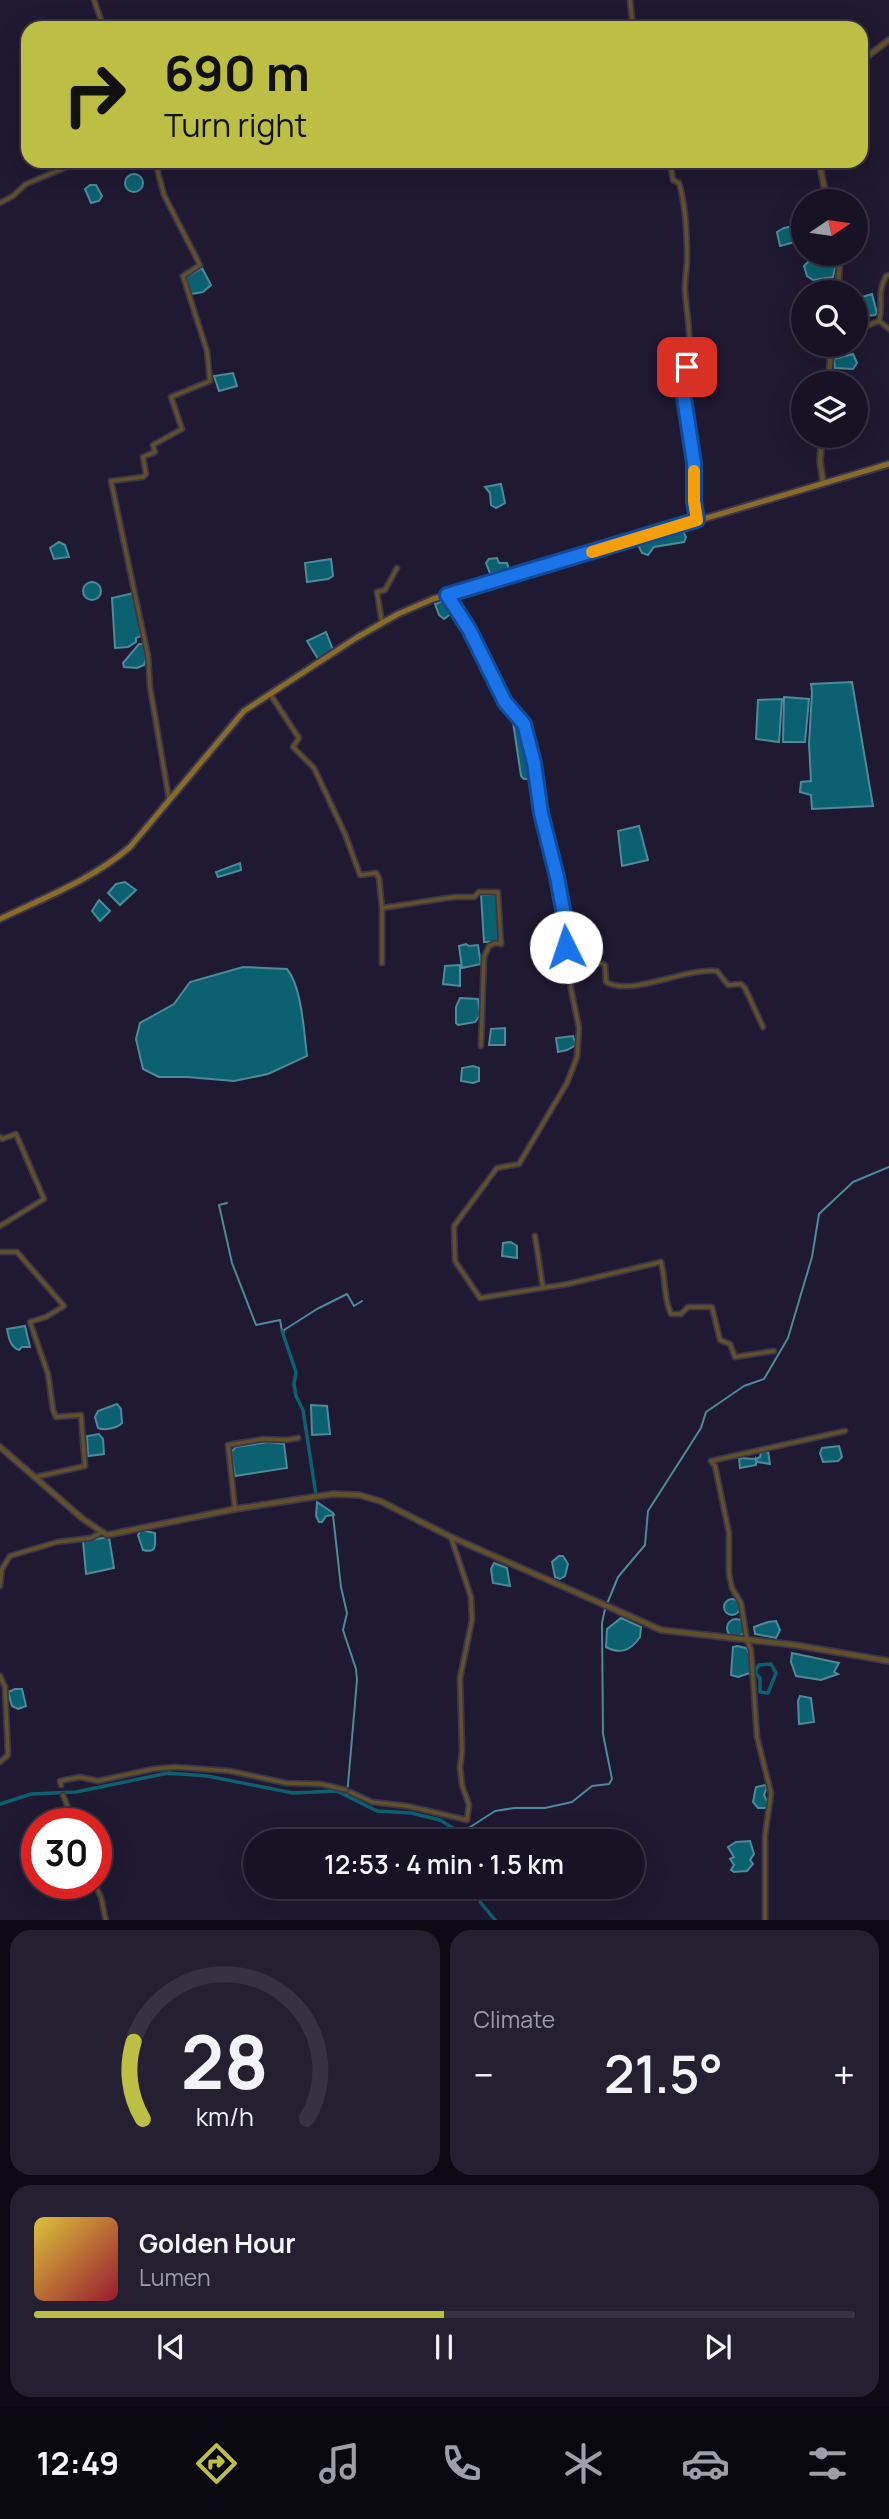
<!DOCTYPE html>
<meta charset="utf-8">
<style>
body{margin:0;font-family:Manrope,sans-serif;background:#242032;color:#f1f3f6;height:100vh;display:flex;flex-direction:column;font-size:26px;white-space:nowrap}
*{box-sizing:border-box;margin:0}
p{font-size:23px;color:#9e9ea7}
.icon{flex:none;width:38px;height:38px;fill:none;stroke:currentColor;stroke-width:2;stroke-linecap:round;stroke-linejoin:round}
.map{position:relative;height:1920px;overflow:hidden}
.details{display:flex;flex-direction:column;gap:10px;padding:10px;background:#0d0a14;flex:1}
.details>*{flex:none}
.top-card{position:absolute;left:21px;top:21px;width:847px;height:147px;border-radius:21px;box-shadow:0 7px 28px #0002,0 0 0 2px #363242;background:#bcbf43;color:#111;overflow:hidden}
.needle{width:46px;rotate:77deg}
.tools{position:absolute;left:791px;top:189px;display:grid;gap:14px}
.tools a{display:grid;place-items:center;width:77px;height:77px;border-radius:50%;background:#171325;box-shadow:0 7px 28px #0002,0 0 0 2px #363242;font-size:35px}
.speed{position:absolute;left:21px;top:1808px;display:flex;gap:14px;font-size:35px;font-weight:700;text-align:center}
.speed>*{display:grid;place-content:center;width:91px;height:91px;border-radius:50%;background:#171325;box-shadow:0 7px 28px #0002,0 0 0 2px #363242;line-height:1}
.speed .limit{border:10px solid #d22;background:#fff;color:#111}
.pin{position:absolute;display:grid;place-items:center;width:60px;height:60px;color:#fff;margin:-30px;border-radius:14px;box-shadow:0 4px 10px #0006}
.me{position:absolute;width:77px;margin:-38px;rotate:356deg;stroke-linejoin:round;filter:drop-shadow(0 0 5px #0008)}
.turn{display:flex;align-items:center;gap:24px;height:147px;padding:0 28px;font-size:32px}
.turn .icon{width:91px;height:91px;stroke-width:2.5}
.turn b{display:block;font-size:49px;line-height:60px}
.big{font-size:52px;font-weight:600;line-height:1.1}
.details .card{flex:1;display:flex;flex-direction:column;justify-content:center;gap:10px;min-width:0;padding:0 24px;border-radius:21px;background:#242032}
.details .dial{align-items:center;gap:0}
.dial svg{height:182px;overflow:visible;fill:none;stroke:#363242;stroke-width:7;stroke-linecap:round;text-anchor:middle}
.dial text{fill:#f1f3f6;stroke:none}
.song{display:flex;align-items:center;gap:21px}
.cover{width:84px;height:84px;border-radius:10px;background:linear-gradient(135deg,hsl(50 70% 55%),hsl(350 70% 35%))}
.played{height:7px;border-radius:4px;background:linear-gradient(90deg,#bcbf43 50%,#363242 50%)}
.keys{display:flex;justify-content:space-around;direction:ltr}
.heat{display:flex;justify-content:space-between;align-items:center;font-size:38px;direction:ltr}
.details .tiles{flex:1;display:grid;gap:10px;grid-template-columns:1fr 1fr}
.card:last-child{grid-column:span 2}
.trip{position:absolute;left:243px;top:1829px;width:402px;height:70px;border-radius:35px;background:#171325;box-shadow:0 7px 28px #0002,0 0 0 2px #363242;font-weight:600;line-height:70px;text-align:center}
.dock{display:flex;height:112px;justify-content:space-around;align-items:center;background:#09080f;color:#9e9ea7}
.dock .icon{width:49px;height:49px}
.dock .current{color:#bcbf43}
.dock b{font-size:32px;color:#f1f3f6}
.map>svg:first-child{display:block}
.water{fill:#0b6170;stroke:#4e8a99;stroke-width:2}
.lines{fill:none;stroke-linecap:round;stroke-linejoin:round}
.stream{stroke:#4e8a99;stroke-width:2}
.canal{stroke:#0b6170;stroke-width:3.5}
.minor-casing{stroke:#3c364d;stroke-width:7}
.tertiary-casing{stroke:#3c364d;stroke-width:8}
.secondary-casing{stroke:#3c364d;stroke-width:9}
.minor{stroke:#625028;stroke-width:3.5}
.tertiary{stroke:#625028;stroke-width:4.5}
.secondary{stroke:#896c27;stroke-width:5}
.route-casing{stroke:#114b97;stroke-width:18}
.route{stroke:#1a73e8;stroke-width:12}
.slow{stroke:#f59e0b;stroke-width:12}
</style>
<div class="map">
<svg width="889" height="1921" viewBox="0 0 889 1921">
<rect width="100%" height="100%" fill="#1f1931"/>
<g class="water">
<circle cx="134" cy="183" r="9"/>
<polygon points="90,185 96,185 102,196 99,201 91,203 85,189"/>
<polygon points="794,226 795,242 780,246 777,232 784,228"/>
<polygon points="830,255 833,256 836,263 833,277 813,280 807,276 804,266 809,261"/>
<polygon points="202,268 211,285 203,292 191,294 186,277"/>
<polygon points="872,294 877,313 875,315 867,316 865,307 858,303 862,302 862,297"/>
<polygon points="853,354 857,363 853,369 835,368 834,359"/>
<polygon points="233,373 237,386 219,391 214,376"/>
<polygon points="501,484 505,503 496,508 491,505 490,493 485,487"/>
<polygon points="680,531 683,531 686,537 684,542 654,547 648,555 642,553 639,547 643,542"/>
<polygon points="59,542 65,545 69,557 54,559 50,548"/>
<polygon points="497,558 499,563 507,563 509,570 504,574 491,576 486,563 489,559"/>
<polygon points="331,559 333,576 328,579 307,582 305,563"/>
<circle cx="92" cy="591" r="9"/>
<polygon points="134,593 141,636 136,638 136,642 128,647 115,648 112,598"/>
<polygon points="445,600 452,613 444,619 439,615 435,604"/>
<polygon points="326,632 333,650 318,659 307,641"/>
<polygon points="139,644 143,644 146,658 144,665 137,668 124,667 123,663"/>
<polygon points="852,682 873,806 812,809 811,795 800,792 801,782 811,781 809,744 812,692 811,684"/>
<polygon points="784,697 809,699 805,742 783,742"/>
<polygon points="782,699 779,742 756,739 758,700"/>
<polygon points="515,721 522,725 533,774 530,779 524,779 521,776 513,722"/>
<polygon points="639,826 648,860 622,866 618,831"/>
<polygon points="240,863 241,870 218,877 216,872"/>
<polygon points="125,882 136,890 120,905 108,893 116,884"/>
<polygon points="497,894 500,942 484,942 481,895"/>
<polygon points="99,900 110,911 100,921 92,911"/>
<polygon points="569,936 581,936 583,959 572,961"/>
<polygon points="466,944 469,946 478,945 481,964 462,968 459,946"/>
<polygon points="460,965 460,986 443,984 445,966"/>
<path d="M243,967L287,969C302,987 304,1033 307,1056L268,1074L234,1081L187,1077H159L143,1069L136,1039L140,1023L174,1004L190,982Z"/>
<polygon points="460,998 478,999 480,1015 475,1022 458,1025 456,1023 456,1007"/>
<polygon points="505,1028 505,1045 489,1045 491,1029"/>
<polygon points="573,1036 576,1045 567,1050 558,1052 556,1038"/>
<polygon points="473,1066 479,1068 479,1081 473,1083 461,1081 462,1068"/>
<polygon points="511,1242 517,1246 517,1258 502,1256 503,1243"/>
<path d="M25,1326L30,1347H22L19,1350C10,1347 9,1338 7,1329Z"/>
<path d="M117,1404L121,1409L122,1423C117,1428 105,1431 98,1428L95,1417L98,1411Z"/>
<polygon points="311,1405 327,1406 330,1434 312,1435"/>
<polygon points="99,1434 103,1439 104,1454 88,1456 87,1436"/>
<polygon points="269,1442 284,1444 287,1468 235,1476 231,1452 236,1447"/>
<polygon points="839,1446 842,1457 838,1461 823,1462 820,1453 822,1448"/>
<polygon points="768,1451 770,1464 758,1462 756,1459 756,1465 740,1468 739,1458 756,1459 760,1457 761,1452"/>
<polygon points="317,1502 333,1513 334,1515 326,1516 322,1522 319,1522 316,1516"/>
<path d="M141,1530L155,1533C155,1543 158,1554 143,1550L138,1535Z"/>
<polygon points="109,1537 114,1568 86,1574 83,1541"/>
<polygon points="559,1556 563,1556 568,1564 565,1576 560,1579 555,1577 552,1562"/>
<polygon points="494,1563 507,1568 510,1586 493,1583 491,1569"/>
<circle cx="732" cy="1607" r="8"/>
<path d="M621,1618L641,1627L640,1637C631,1650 621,1655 606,1647L607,1629Z"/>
<circle cx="736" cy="1628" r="9"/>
<polygon points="776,1621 780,1630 776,1638 755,1634 754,1627 768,1622"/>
<path d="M737,1646L746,1648C752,1656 751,1664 750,1673L738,1677L731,1675L733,1647Z"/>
<polygon points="792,1653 839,1663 834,1672 838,1674 821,1680 796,1676 791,1662"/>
<polygon points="15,1689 22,1689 26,1706 18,1709 12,1706 8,1692"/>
<polygon points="800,1696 811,1698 814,1722 799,1724 798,1701"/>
<polygon points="765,1785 767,1787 764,1795 768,1804 766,1808 758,1808 753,1802 756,1787"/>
<polygon points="750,1841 754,1854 750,1860 753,1864 747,1871 734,1872 731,1870 734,1865 730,1859 734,1857 728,1847 736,1842"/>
</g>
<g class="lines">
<g class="stream">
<polyline points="227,1203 219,1205 232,1263 256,1325 280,1320 282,1331"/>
<polyline points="283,1335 284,1330 317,1309 347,1294 354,1306 362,1301"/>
<polyline points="333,1515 341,1587 347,1613 343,1630 356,1669 357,1680 347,1796"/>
<polyline points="607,1604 618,1577 645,1545 648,1511 701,1428 706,1412 744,1386 764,1379 788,1338 812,1257 819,1214 853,1182 889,1167"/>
<polyline points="461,1833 495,1811 514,1808 545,1808 572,1802 592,1786 609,1784 612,1779 603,1734 602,1623 605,1609"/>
</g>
<g class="canal">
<polyline points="282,1331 296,1372 294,1384 296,1396 303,1410 316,1495"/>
<polygon points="771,1664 776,1673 768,1693 760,1692 760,1678 755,1672 759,1665"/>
<polyline points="0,1804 31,1794 76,1792 168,1773 207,1776 293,1793 337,1791 377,1811 411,1813 440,1820 461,1833 463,1841"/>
<polyline points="473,1886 481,1903 496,1921"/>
</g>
<g class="minor-casing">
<g id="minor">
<polyline points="94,0 104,28"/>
<polyline points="630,0 633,28"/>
<polyline points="155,161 164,195 200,265 183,276 207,351 210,381 171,397 182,429 153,445 155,452 143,457 146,474 143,477 111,481 148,656 150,687 169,799"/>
<path d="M670,161L673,180L679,183C686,206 687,235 687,259C687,270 684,281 685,292C687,318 696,356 681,378L694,463V501L697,520"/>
<polyline points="0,203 13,196 26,184 81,161"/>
<polyline points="879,321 889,329"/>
<path d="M856,330L879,321C884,303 876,295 886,276L889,275"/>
<path d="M447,595L469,629L505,702L524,724L534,763L541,813L557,877L571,989L579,1028L577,1057L567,1083L519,1164L497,1168L454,1226L455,1261L480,1298L568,1284L661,1262C666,1280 663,1297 671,1314H681L688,1307H712L720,1340L730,1344L735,1357L774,1351"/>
<polyline points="382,623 377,592 385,590 397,568"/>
<polyline points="270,694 299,738 293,747 314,768 345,834 360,875 376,873 379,878 382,908 454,897 474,897 479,892 498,892 501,944 495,943 489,946 484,957 481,1046"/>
<polyline points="382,908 382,963"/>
<path d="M568,966L600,963L605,965L606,982C631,997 687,967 717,971L728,985L741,984L745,988L763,1027"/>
<polyline points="0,1137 2,1139 16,1134 44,1199 0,1226"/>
<polyline points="535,1236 543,1288"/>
<polyline points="0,1252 17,1252 64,1306 46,1317 30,1322 48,1374 53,1410 56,1417 81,1415 85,1466 36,1477"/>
<polyline points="235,1509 228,1445 263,1439 287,1440 298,1438"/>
<polyline points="0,1586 2,1569 10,1556 57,1542 91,1538 102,1532"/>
<polyline points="0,1676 5,1687 8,1755 0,1762"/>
<polyline points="61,1785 60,1781 80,1777 98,1781 153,1769 175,1767 230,1771 286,1783 321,1784 346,1790"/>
<polyline points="350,1792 372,1802 407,1806 467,1820 469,1805 462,1785 460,1767 462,1752 460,1678 472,1620 471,1597 451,1537"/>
<polyline points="63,1795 69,1810 68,1824"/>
<polyline points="94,1883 101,1897 106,1921"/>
<polyline points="765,1921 765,1836 771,1793 757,1737 751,1650 747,1640 741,1603 732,1588 729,1574 729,1533 715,1466 711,1461 845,1431"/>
</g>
</g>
<g class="tertiary-casing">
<g id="tertiary">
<polyline points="861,61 889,40"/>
<polyline points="819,161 827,201"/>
<polyline points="838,292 840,254"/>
<polyline points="828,383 832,345"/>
<polyline points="822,436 820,461 823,482"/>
<polyline points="0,1447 83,1519 107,1535 235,1509 333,1494 359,1495 380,1501 451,1537 661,1630 795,1645 889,1661"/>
</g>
</g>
<g class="secondary-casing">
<path id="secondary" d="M0,919C44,898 93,879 130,847L244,711L356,638L398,614L433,599L889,464"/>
</g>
<use href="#minor" class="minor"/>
<use href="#tertiary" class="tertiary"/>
<use href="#secondary" class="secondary"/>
</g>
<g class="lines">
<g class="route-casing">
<polyline id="route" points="566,947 564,915 557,877 541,813 534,763 524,724 505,702 469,629 447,595 697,520 694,501 694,463 681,378 687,367"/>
</g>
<use href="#route" class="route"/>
<polyline class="slow" points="592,552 697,520 694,501 694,471"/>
</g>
</svg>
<div class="tools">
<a><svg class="needle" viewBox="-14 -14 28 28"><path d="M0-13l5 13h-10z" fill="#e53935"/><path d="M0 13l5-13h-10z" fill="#9e9ea7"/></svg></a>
<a><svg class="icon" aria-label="search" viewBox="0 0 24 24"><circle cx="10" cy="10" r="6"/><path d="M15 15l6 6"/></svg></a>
<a><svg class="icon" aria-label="layers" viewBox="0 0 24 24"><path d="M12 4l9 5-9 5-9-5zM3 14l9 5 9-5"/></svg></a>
</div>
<div class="speed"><div class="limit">30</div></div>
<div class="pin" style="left:687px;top:367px;background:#d93025"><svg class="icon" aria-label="arrive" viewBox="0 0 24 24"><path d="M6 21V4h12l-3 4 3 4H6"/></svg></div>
<svg class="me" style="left:566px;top:947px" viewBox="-20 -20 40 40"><circle r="19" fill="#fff"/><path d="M0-13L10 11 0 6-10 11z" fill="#1a73e8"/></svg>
<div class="trip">12:53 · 4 min · 1.5 km</div>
<div class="top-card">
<div class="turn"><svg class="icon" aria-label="right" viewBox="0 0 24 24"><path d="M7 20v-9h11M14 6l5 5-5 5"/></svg><div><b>690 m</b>Turn right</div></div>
</div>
</div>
<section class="details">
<div class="tiles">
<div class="card dial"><svg viewBox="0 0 100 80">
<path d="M14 69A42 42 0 1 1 86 69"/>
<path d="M14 69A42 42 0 0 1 10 35" stroke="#bcbf43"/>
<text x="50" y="56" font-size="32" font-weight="700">28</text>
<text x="50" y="72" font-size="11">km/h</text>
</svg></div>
<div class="card"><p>Climate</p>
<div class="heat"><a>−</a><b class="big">21.5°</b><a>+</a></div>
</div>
<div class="card">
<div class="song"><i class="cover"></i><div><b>Golden Hour</b><p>Lumen</p></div></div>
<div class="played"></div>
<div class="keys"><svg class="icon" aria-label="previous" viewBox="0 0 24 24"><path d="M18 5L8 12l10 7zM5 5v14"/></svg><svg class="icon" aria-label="pause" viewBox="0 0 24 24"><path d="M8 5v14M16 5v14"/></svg><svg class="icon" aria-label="next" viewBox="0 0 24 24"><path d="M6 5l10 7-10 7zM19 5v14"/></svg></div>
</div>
</div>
</section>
<nav class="dock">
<b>12:49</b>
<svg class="icon current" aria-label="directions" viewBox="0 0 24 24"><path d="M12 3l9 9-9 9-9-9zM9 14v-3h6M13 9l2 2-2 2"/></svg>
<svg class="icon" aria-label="music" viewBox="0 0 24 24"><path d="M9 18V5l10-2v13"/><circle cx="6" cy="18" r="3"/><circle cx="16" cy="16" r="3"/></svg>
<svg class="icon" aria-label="phone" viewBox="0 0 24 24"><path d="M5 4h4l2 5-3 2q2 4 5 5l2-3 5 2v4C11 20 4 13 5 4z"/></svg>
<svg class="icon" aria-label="climate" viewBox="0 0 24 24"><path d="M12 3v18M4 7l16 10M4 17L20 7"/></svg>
<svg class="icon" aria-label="car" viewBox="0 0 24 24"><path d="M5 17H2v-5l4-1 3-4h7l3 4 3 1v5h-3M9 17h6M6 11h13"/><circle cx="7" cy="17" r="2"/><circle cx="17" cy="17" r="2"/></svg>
<svg class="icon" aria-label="filters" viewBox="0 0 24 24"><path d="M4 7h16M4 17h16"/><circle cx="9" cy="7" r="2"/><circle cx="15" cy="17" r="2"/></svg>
</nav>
